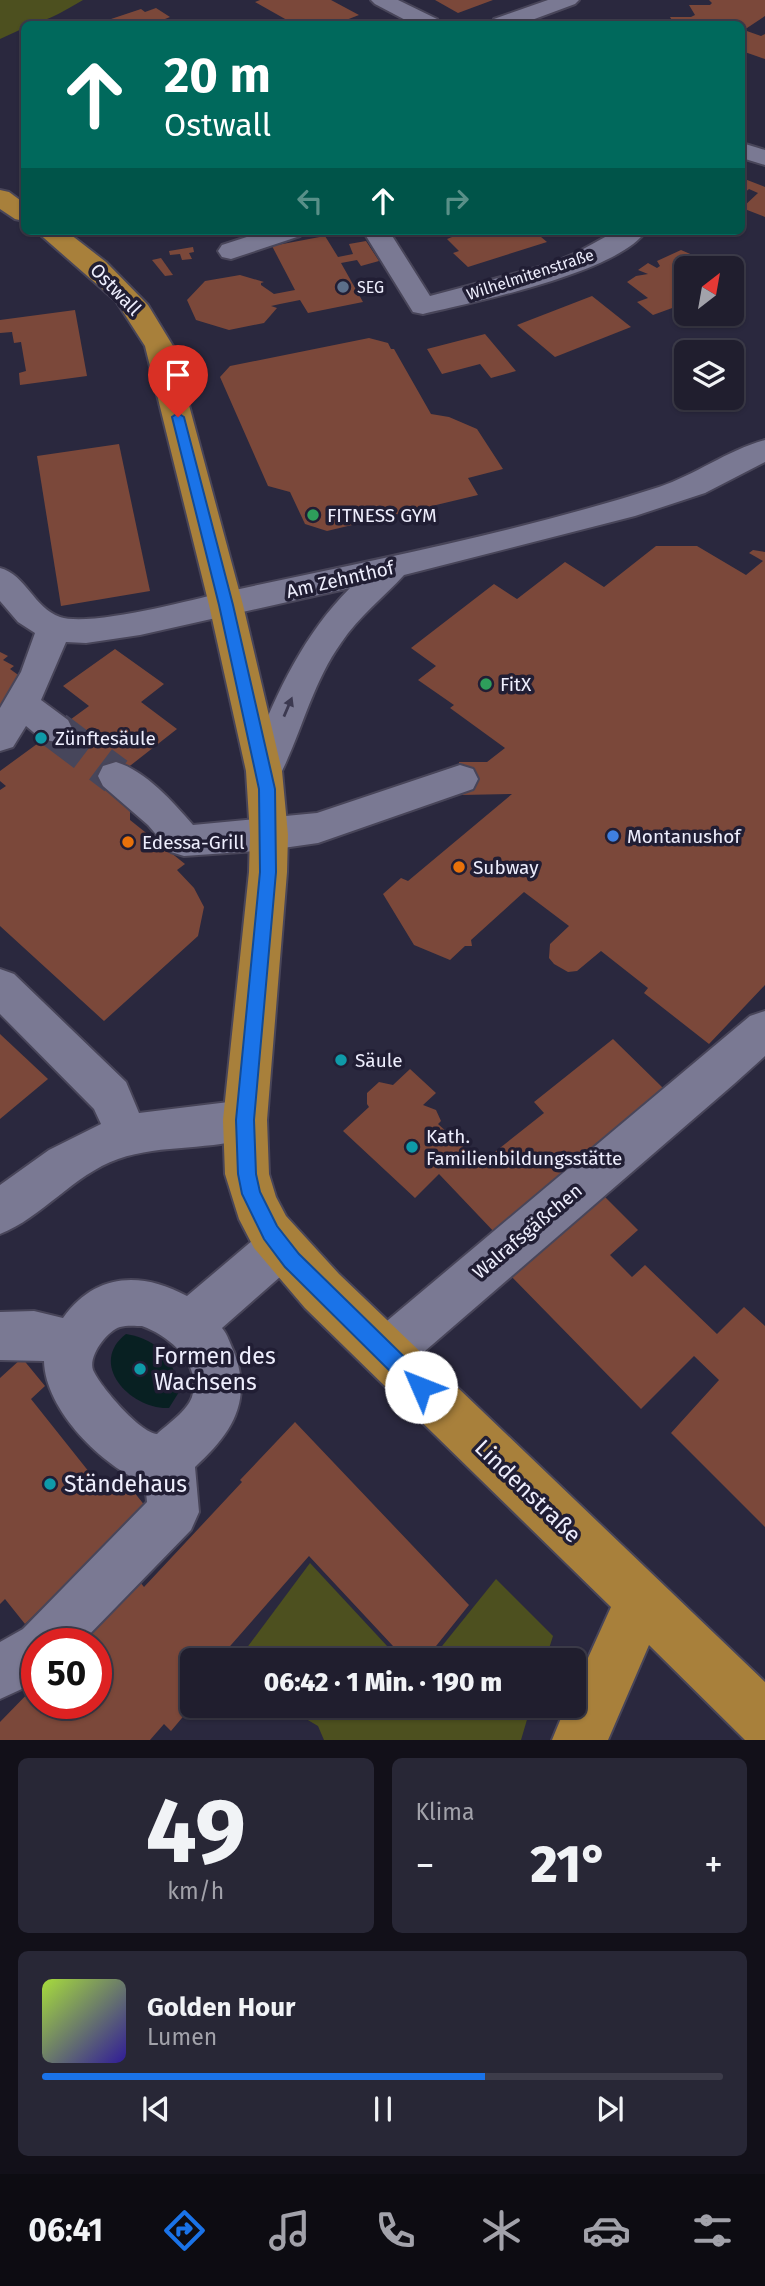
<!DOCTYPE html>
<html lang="de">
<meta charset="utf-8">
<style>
body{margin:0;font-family:"Fira Sans",sans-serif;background:#282736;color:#f1f3f6;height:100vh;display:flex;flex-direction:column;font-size:26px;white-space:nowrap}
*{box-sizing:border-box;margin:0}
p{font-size:23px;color:#a2a2aa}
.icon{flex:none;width:38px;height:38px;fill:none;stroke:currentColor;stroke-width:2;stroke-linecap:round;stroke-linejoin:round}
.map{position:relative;height:1740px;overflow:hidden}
.details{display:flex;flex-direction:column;gap:18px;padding:18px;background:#121019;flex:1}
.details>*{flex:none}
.banner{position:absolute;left:21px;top:21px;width:724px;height:214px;border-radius:10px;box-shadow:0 2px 5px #0004,0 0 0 2px #3d3c4a;background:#00695c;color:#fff;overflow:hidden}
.needle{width:46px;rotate:31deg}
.fabs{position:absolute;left:674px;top:256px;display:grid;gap:14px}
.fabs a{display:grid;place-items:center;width:70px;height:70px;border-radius:10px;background:#201e2e;box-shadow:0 2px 5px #0004,0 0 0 2px #3d3c4a;font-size:35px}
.speed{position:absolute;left:21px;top:1628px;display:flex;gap:14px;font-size:35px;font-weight:700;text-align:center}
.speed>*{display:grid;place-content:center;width:91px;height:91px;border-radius:50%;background:#201e2e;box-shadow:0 2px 5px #0004,0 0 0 2px #3d3c4a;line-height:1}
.speed .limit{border:10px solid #d22;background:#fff;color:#111}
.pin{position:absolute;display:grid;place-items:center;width:60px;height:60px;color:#fff;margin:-72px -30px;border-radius:50% 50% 50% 0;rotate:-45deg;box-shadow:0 0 7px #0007}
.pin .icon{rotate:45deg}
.me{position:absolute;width:77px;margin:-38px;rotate:314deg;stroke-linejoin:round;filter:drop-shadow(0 0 5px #0008)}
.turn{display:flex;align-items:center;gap:24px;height:147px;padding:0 28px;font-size:32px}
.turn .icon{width:91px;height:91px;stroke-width:2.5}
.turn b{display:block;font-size:49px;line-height:60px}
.lanes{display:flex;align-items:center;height:66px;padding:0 28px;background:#0003;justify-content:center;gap:35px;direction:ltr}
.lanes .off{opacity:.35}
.big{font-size:52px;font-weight:800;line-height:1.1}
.details .widget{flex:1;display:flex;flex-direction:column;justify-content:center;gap:10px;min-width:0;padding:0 24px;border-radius:10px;background:#282736}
.details .dial{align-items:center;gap:0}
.dial b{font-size:91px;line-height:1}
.song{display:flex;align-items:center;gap:21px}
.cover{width:84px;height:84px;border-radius:10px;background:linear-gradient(135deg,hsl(80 70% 55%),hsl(250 70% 35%))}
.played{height:7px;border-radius:4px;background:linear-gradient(90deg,#1a73e8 65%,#3d3c4a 65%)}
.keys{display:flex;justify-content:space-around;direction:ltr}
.heat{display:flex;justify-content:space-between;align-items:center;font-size:38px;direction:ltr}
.details .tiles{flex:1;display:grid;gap:18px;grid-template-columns:1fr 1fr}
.widget:last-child{grid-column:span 2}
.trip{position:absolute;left:180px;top:1648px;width:406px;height:70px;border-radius:10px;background:#201e2e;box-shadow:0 2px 5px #0004,0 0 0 2px #3d3c4a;font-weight:800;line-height:70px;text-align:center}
.tab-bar{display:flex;height:112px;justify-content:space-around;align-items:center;background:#0d0c12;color:#a2a2aa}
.tab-bar .icon{width:49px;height:49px}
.tab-bar .on{color:#1a73e8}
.tab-bar b{font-size:32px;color:#f1f3f6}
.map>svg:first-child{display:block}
.green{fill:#4d501f}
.water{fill:#082022}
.building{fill:#7b483a}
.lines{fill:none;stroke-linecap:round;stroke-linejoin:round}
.minor-tunnel{stroke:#47465b;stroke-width:38;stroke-dasharray:38 19;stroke-linecap:butt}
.minor-casing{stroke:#484559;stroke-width:4}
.major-casing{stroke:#484559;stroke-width:4}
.minor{fill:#7a7993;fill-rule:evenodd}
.major{fill:#a8803b;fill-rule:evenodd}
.oneway{fill:#3c3950}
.route{fill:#1a73e8;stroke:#114b97;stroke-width:2}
.service-dot{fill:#5c6f8a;stroke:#211e34;stroke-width:2.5}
.leisure-dot{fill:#2e9e5b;stroke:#211e34;stroke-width:2.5}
.culture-dot{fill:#0f9aa8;stroke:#211e34;stroke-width:2.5}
.shop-dot{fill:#3f7fe0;stroke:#211e34;stroke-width:2.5}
.food-dot{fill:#e8710a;stroke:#211e34;stroke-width:2.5}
.labels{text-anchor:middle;stroke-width:7;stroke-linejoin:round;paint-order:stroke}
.far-street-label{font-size:16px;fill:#eeeefd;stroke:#211e34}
.far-poi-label{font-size:16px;fill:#eeeefd;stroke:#211e34;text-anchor:start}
.street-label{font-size:19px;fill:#eeeefd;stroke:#211e34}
.poi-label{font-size:19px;fill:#eeeefd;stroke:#211e34;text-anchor:start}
.near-poi-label{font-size:23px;fill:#eeeefd;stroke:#211e34;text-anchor:start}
.near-street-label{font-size:23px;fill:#eeeefd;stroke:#211e34}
</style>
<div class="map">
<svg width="765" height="1740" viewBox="0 0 765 1740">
<rect width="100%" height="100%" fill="#2a283e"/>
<g class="green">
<path d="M0,0H83C65,10 45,24 24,24V28L0,39Z"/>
<polygon points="310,1563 401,1661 237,1661"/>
<polygon points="496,1579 553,1636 545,1661 430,1661"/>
<polygon points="284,1706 531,1706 521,1740 324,1740 318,1726"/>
</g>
<path class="water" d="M126,1334C160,1340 174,1359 179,1392L169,1408C131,1410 87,1364 126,1334Z"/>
<g class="building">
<polygon points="260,0 331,0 359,15 341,22 345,24 294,24 255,2"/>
<polygon points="435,0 493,0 458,13"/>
<polygon points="709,0 765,0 765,16 744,30 761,36 765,34 765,59 742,51 742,24 674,24 670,17 691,17 695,15 689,5 710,5 712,3"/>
<polygon points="156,8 170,17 160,21 166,24 96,24 141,9 145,12"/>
<polygon points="742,178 765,187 765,217 742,208 758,193 749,189 742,195"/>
<polygon points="445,231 534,231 547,242 468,267 453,253 459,251 447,239 452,237"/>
<polygon points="325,236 338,257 353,254 349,244 366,241 379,261 361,266 357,260 341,263 363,302 308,313 300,300 280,304 271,306 277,308 264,323 229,330 196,320 187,300 205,281 240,275 264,282 261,283 261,285 274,294 295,290 272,246"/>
<polygon points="193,247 194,252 189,253 192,259 182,260 180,254 170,255 169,251"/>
<polygon points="681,250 702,259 694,265 700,268 686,268 686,303 653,315 637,302 648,298 627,282 636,276 648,274 638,270 648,263 657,268 660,266 657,261"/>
<polygon points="161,258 173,275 165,276 152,260"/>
<polygon points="592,296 631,327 555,357 517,325"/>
<polygon points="75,310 87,376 20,385 19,373 26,371 21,342 14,343 12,332 0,333 0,320"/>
<polygon points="485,334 516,371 491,378 480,364 442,374 427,349"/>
<polygon points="369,338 388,343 391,349 394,349 431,414 449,417 477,429 503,469 468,478 478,495 327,531 305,524 290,492 268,486 220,377 230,366"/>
<polygon points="119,444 150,591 61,606 37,456"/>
<polygon points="656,546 697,546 746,575 763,561 749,553 753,550 765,552 765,985 709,1044 644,993 648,988 601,951 577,971 568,972 554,964 549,958 550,944 569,926 524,892 471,940 472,946 465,946 450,960 414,945 383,894 401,878 408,881 512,794 461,795 459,762 487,762 505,748 450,708 454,705 418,680 436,666 411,648 494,584 517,599 565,562 604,587"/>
<polygon points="115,649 164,684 141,702 177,729 103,787 130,808 130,820 185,864 177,870 194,888 204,907 198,936 104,1021 0,926 0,790 6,786 0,781 0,771 89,706 63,686"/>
<polygon points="0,652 8,656 3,660 14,666 10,669 21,677 0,710"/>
<polygon points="0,1034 48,1079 0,1119"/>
<polygon points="613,1039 662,1087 664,1096 497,1235 439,1174 415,1198 343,1131 369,1107 367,1104 367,1093 379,1082 393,1085 410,1069 436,1093 423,1105 436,1110 441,1121 438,1124 481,1163 544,1113 534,1102"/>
<polygon points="598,1190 638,1230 610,1255 632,1277 645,1265 717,1334 744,1307 765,1326 765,1527 671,1433 719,1380 694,1356 641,1409 506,1271"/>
<polygon points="22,1358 45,1386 31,1399 105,1492 121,1476 146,1507 25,1624 5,1599 0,1604 0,1378"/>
<polygon points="295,1422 469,1605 424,1661 407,1661 309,1556 217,1661 192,1661 192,1706 171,1731 164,1724 150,1740 0,1740 0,1722 37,1684 37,1703 96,1703 96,1643 76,1643 136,1577 144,1587 242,1482 240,1480"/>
</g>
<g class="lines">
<polyline class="minor-tunnel" points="55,730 116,776"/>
<g class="minor-casing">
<g id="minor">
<polygon points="371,0 398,0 437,19 440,24 413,24 375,4"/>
<polygon points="548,0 579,0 575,4 521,24 491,24 494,19"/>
<polygon points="742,143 765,150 765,165 742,158"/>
<polygon points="265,231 304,231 300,236 231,259 222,257 218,251 222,245"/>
<path d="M363,231H389L430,296L550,264L576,253L616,231H646C617,273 474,302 423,314L413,312Z"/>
<path d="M765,440V462L705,493L635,516L404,575C383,598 359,616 341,643C311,685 301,736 277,781L264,785L251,781L246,771C271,705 299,639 350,588L140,635L86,643L66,642L41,700L68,720L73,730L68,740C49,745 40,738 26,726L13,747L0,751V708L21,672L35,633L18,622L0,601V568C26,575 34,608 60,617C89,627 188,601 221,593C367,561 516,533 659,487C695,475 728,450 765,440Z"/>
<path d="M116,762C146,771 173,802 193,825L317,813L460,765L473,769L478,779L473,789L318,843L269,850L184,856L171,852L148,825L103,786L98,776L103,766Z"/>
<path d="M0,969L14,974L126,1082L139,1113L245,1100L260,1106L267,1120L260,1134C215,1152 164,1143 118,1159C73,1175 43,1217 0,1234V1185L49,1150L101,1124L94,1109L0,1014Z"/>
<polygon points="765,1011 765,1056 734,1084 403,1370 386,1377 369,1370 362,1353 369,1336 750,1016"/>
<path d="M281,1223L297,1230L304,1246L297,1262L222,1328C228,1335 230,1344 234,1352C253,1402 231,1434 195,1467L199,1512L191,1530L81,1643H37V1682L0,1699V1642L23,1629L147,1502L145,1483C103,1467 45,1410 44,1361L0,1360V1312L34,1311L63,1318C95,1273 141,1271 187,1296L265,1230ZM142,1326C170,1336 202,1364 192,1397C187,1411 168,1424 157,1434C140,1433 100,1386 93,1370C88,1356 107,1331 120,1327C127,1325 136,1326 142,1326Z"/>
</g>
</g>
<g class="major-casing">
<g id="major">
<polygon points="0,190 9,192 24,203 24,221 15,219 0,209"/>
<polygon points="36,231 66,231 106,262 148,305 173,346 243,605 282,771 288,835 287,872 267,1120 269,1174 276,1197 286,1216 339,1274 765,1682 765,1740 745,1740 649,1645 608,1740 552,1740 566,1706 574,1706 574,1689 611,1607 305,1308 254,1248 239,1219 225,1174 223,1120 249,872 250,835 246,771 209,605 145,346 116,301"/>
</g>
</g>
<use href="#minor" class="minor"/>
<use href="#major" class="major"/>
</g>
<defs><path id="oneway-solid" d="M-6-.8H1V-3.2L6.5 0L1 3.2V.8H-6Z" transform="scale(1.75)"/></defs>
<use class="oneway" href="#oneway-solid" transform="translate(288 707) rotate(-67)"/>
<polygon class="route" points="178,413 184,417 233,605 275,789 276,872 254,1120 256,1174 260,1192 277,1226 299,1254 428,1380 431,1387 428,1395 421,1398 414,1395 285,1267 264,1239 242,1194 238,1174 236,1120 260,872 259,789 219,605 172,417"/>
<circle class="service-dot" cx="343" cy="287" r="7"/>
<g class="leisure-dot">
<circle cx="313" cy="515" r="7"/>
<circle cx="486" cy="684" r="7"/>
</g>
<g class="culture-dot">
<circle cx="41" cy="738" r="7"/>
<circle cx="341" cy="1060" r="7"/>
<circle cx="412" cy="1147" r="7"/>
<circle cx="140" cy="1369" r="7"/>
<circle cx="50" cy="1484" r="7"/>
</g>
<circle class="shop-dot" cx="613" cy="836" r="7"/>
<g class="food-dot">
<circle cx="128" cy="842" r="7"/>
<circle cx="459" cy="867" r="7"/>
</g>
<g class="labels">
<g class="far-street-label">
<text transform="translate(530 274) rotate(-18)" y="6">Wilhelmitenstraße</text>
</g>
<g class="far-poi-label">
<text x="357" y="293">SEG</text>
</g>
<g class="street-label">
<text transform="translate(116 289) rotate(46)" y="7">Ostwall</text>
<text transform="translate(340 579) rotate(-13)" y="7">Am Zehnthof</text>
<text transform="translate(527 1231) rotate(-40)" y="7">Walrafsgäßchen</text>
</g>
<g class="poi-label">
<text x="327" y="522">FITNESS GYM</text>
<text x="500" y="691">FitX</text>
<text x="55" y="745">Zünftesäule</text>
<text x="627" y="843">Montanushof</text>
<text x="142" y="849">Edessa-Grill</text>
<text x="473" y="874">Subway</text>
<text x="355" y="1067">Säule</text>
<text x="426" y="1143">Kath.<tspan x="426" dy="22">Familienbildungsstätte</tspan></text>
</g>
<g class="near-poi-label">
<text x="154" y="1364">Formen des<tspan x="154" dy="26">Wachsens</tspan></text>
<text x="64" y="1492">Ständehaus</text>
</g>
<g class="near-street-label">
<text transform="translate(528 1491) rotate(44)" y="8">Lindenstraße</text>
</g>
</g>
</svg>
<div class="fabs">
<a><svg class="needle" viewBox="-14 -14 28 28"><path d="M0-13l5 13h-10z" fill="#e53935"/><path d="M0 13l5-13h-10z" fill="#a2a2aa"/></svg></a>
<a><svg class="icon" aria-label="layers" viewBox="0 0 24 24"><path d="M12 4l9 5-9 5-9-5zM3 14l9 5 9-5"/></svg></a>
</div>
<div class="speed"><div class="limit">50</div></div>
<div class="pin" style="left:178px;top:417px;background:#d93025"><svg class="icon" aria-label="arrive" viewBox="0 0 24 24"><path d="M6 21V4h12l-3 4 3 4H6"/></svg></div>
<svg class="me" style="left:421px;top:1387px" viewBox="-20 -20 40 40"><circle r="19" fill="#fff"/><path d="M0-13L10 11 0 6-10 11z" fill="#1a73e8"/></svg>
<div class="trip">06:42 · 1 Min. · 190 m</div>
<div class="banner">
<div class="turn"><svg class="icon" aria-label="ahead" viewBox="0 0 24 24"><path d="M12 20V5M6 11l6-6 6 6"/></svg><div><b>20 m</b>Ostwall</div></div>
<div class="lanes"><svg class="icon off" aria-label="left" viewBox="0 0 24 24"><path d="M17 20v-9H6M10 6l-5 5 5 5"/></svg><svg class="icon" aria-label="ahead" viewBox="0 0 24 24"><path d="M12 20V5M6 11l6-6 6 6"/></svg><svg class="icon off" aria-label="right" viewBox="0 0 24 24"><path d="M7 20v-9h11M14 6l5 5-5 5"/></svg></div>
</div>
</div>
<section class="details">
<div class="tiles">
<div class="widget dial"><b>49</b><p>km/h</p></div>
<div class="widget"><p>Klima</p>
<div class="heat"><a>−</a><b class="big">21°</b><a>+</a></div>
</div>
<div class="widget">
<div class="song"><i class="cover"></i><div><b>Golden Hour</b><p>Lumen</p></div></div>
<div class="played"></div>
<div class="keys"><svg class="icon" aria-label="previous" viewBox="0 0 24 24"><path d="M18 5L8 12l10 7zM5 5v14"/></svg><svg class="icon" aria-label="pause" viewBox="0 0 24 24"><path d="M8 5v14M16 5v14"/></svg><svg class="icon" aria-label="next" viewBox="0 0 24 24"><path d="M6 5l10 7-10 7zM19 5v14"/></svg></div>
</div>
</div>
</section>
<nav class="tab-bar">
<b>06:41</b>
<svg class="icon on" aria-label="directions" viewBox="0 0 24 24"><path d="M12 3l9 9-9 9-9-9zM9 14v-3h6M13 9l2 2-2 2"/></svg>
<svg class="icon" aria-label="music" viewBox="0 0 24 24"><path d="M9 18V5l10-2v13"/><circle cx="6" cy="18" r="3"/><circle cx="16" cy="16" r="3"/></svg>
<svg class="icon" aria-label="phone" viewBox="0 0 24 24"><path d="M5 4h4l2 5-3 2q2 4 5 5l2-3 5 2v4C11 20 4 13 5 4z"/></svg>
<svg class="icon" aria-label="climate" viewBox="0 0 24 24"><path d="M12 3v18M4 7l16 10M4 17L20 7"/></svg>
<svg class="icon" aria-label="car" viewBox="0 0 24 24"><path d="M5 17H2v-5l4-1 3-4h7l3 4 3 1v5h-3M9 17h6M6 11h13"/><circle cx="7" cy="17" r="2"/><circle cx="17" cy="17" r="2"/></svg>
<svg class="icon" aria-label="filters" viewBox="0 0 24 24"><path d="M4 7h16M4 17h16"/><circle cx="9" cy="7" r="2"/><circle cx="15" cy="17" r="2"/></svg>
</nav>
